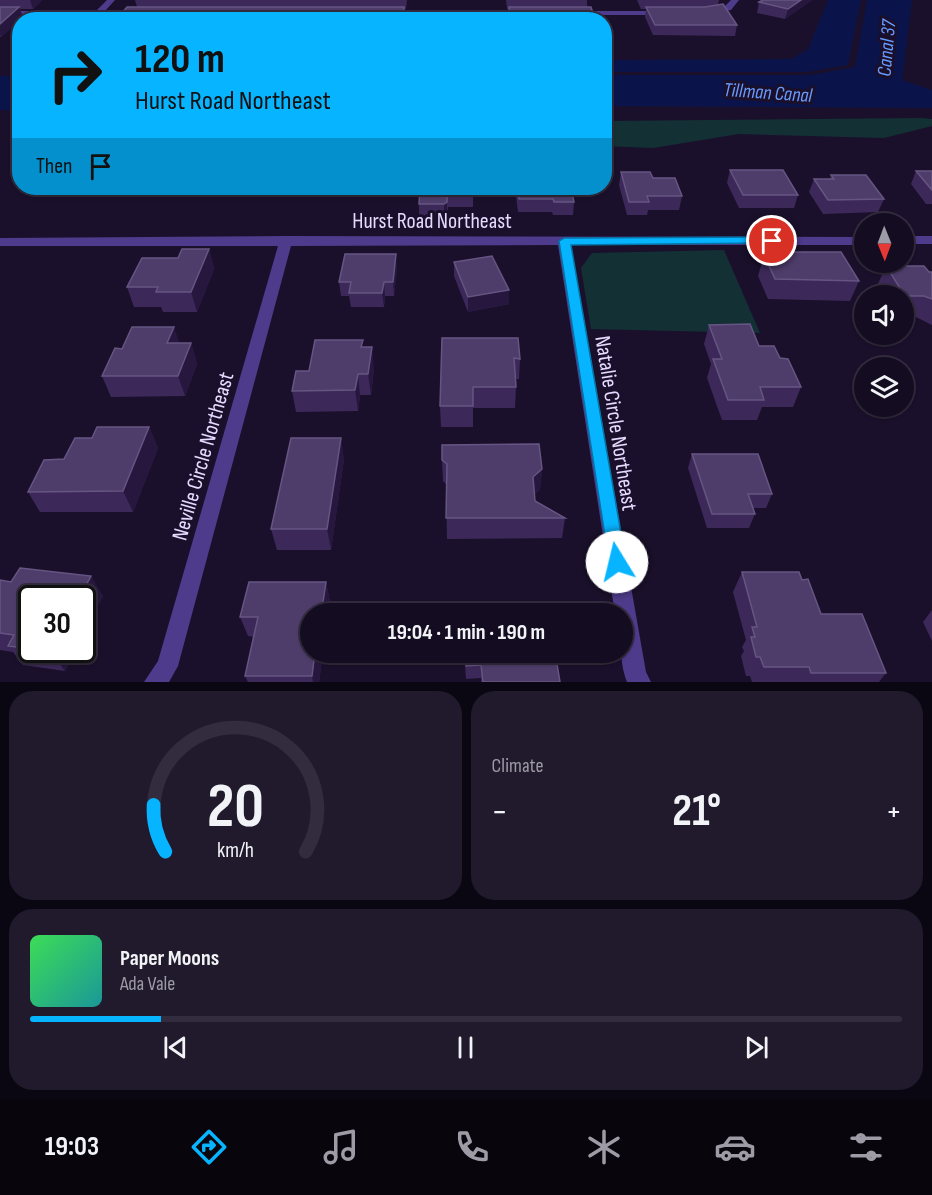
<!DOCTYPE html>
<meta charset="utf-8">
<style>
body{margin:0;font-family:"Sofia Sans Condensed",sans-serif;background:#211a2d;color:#f1f3f6;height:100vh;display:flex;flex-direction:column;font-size:22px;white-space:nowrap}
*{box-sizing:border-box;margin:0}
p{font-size:20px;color:#9d9ba5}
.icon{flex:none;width:33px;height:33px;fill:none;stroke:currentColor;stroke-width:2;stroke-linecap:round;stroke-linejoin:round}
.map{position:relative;height:682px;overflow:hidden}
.sheet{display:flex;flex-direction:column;gap:9px;padding:9px;background:#0b0712;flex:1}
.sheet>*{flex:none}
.hud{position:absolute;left:12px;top:12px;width:600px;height:183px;border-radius:24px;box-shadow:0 2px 4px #0004,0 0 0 2px #332c3e;background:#06b4ff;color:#111;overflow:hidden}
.needle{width:39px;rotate:179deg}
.tools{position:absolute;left:854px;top:213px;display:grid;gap:12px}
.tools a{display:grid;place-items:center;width:60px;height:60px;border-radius:50%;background:#140c20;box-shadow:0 2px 4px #0004,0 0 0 2px #332c3e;font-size:30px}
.speed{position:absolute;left:18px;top:585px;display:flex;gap:12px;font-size:30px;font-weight:700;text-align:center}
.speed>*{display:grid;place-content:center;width:78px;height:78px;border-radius:50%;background:#140c20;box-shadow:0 2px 4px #0004,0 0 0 2px #332c3e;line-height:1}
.speed .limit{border:3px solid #111;border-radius:9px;background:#fff;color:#111}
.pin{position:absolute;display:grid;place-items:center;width:51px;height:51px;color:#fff;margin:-26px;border:3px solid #fff;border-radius:50%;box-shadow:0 2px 6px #0007}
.me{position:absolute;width:66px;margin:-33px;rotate:351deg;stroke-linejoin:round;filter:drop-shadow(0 0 4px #0008)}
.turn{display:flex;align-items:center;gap:21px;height:126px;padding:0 24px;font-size:27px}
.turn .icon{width:78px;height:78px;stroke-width:2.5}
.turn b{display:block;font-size:42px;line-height:51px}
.then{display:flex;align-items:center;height:57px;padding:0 24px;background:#0003;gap:12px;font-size:22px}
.big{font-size:45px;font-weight:700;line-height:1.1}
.sheet .widget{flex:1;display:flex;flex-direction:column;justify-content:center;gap:9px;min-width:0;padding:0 21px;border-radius:24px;background:#211a2d}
.sheet .dial{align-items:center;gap:0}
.dial svg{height:156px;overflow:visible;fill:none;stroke:#332c3e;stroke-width:7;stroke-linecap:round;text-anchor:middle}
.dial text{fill:#f1f3f6;stroke:none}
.song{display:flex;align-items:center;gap:18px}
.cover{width:72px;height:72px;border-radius:9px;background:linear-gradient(135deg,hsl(130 70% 55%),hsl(180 70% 35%))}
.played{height:6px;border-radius:3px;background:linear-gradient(90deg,#06b4ff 15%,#332c3e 15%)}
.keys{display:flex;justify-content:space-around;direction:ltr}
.heat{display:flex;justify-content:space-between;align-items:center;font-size:33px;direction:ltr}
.sheet .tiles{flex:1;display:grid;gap:9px;grid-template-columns:1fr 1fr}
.widget:last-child{grid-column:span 2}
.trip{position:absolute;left:300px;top:603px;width:333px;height:60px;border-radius:30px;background:#140c20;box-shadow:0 2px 4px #0004,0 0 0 2px #332c3e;font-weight:700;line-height:60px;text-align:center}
.menu{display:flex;height:96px;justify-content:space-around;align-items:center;background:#08050d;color:#9d9ba5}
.menu .icon{width:42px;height:42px}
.menu .active{color:#06b4ff}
.menu b{font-size:27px;color:#f1f3f6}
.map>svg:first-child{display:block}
.green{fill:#133035}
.water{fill:#0a144a}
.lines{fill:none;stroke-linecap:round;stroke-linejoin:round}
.minor{fill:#4e3b8b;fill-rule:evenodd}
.wall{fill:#3c2959}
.shaded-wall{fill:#27173f}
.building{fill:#4e3c6a;stroke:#665582;stroke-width:1.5}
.route{fill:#06b4ff;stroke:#0475a6;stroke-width:1.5}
.labels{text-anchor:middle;stroke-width:6;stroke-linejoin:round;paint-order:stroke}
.far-water-label{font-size:20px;font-style:italic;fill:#689bff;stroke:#1a102b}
.street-label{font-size:22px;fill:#e6daff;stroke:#1a102b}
</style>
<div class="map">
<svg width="932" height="682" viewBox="0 0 932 682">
<rect width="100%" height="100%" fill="#1a102b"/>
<g class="green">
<polygon points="921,118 932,119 932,126 884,138 739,134 653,148 605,146 605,121"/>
<polygon points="724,250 760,333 591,329 581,268 592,253"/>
</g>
<g class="water">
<polygon points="828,0 861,0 848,65 807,72 605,72 605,60 792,59 808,49"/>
<polygon points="867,0 912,0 902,80 932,90 932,108 605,106 605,75 810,75 855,67"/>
<polygon points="0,76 19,76 19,111 0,110"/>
</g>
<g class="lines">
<g class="minor">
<polygon points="107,0 115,0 105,11 141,11 145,13 141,15 0,15 0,11 96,11"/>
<polygon points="731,0 739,0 731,10 708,14 704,12 725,6"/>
<polygon points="381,11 528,11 532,13 528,15 384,15 380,13"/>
<polygon points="570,11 666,11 670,13 666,15 570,15"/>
<path d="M286,236L864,237V245H571L646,672L651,682H627C618,660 622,637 622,614H615L558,245L291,246L178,666L169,682H144L158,661L278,246H0V238Z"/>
<rect x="903" y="236" width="29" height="8"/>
</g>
</g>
<g class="wall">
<polygon points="0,0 42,0 33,9 20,9 23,17 20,20 1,37 0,37"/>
<polygon points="135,0 407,0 406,9 137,7"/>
<polygon points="506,0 587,0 587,7 595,20 509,20 509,9 507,9"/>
<polygon points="637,0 719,0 718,5 737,25 735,36 653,35 645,17 646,9 641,9"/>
<polygon points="763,0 812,0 785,19 757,13 759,2"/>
<polygon points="730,170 798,195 794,208 739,208 727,183"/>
<polygon points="916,171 932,171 932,204 926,204 911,184"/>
<polygon points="621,172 653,178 682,196 679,210 648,210 647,215 627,215 619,185"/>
<polygon points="831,175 884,199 878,212 823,214 809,192 814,179 830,179"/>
<polygon points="420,188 473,188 473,207 448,207 447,216 444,217 419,217 419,204"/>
<polygon points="515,188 571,188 574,202 573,215 553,215 552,212 518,212"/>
<polygon points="209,249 214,269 197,312 163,312 161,307 134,307 127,287 178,258"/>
<polygon points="786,252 859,281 850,301 768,299 758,276 764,255 785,255"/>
<polygon points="454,262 509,304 468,312 454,276"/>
<polygon points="886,266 932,272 932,325 914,316 903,316 903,296 883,296 877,286"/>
<polygon points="397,268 394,296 385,296 384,307 351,307 349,296 341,296 339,282"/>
<polygon points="709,325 759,346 780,358 801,387 793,407 762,407 757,420 722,420 707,378 711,364 704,344"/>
<polygon points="442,338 520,359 519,379 516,379 516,387 515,408 473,408 473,427 441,427 440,406"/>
<polygon points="179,343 191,343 197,364 185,396 111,397 102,376 122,349"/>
<polygon points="363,347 374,368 371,395 360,395 358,411 296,412 292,391 309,371"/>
<polygon points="149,427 158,448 133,512 40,512 28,492 64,459 92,438"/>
<polygon points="692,454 772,494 766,508 753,508 755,514 749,528 707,528 688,468"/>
<polygon points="344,459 331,550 277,550 271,529"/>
<polygon points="442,460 542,469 540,489 534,495 535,501 565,518 562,538 447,539 446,484 443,481"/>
<polygon points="742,572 802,580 821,614 886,673 879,682 752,682 750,676 746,676 741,656 744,651 742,647 746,640 733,592"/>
<polygon points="0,580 103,596 82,636 82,598 32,598 32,650 75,650 65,671 23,665 13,652 0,650"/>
<polygon points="326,582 330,602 329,609 332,609 333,614 310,614 310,652 334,652 333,661 322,660 319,682 248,682 245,676 254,637 248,636 240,617"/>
<polygon points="932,610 932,641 923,622"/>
<polygon points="464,652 560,682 481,682 481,678 466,679"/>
</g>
<g class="shaded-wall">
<polygon points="30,0 42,0 33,9"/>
<polygon points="801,0 812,0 785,19 788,9"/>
<polygon points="19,7 23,17 20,20 20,21 1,37 0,34 0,24"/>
<polygon points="447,194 447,216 444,217 444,204"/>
<polygon points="209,249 214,269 197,312 191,292"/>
<polygon points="396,254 397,268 394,296 393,282"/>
<polygon points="384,282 385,296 384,307 382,293"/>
<polygon points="509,290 509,304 468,312 468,297"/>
<polygon points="174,327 181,348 167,343"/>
<polygon points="191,343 197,364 185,396 178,376"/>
<polygon points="372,347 374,368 371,395 368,374"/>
<polygon points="358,374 360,395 358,411 355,390"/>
<polygon points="149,427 158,448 133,512 123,491"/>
<polygon points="341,438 344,459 331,550 327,529"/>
<polygon points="542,469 540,489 531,498 533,477"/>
<polygon points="91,576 103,596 82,636 82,598 79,598"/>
<polygon points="326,582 330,602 329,614 322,609"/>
<polygon points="52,650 75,650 65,671 50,651"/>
<polygon points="315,652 320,652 322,660 319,682 313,682 312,676"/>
<polygon points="331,652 334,652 333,661"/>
</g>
<g class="building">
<polygon points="763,0 801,0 788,9 759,2"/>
<polygon points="723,4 737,25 655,25 646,7 705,7"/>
<polygon points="0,7 19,7 0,24"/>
<polygon points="127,7 404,7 403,20 116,20"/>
<polygon points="509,7 591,7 595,20 510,20"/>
<polygon points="730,170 783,170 798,195 743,195"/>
<polygon points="916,171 932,171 932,190"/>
<polygon points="621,172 650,172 653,178 675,178 682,196 647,196 649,202 629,202"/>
<polygon points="831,175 866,175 884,199 828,200 814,179 834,179"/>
<polygon points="420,188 473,188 473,194 447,194 447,202 444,204 419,204"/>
<polygon points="517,188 571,188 574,202 554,202 553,199 519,199"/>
<polygon points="182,249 209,249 191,292 156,292 158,287 127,287 142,258 178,258"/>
<polygon points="786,252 841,252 859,281 775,279 764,255 788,255"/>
<polygon points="345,254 396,254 393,282 384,282 382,293 349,293 351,282 339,282"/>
<polygon points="492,256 509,290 468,297 454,262"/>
<polygon points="886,266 924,266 929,272 932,272 932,299 924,296 905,296"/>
<polygon points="750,324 759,346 774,346 780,358 788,359 801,387 760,387 764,400 728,400 713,359 722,359 709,325"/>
<polygon points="132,327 174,327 167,343 191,343 178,376 102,376 115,348 122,349"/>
<polygon points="442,338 518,338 520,359 514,358 516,387 473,387 473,406 440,406"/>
<polygon points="315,340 363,340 361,347 372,347 368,374 358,374 355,390 292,391 296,371 309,371"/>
<polygon points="97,427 149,427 123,491 28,492 44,460 64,459 75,438 92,438"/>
<polygon points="291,438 341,438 327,529 271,529"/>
<polygon points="539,444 542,469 533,477 535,501 565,518 446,518 447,464 442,460 442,445"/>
<polygon points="692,454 758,454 772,494 748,494 755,514 712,514"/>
<polygon points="20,568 91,576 79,598 32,598 32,649 8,646 14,635 0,633 0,580 11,582"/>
<polygon points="742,572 799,572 802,580 808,579 821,614 862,614 886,673 811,673 809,667 764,667 760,657 756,657 751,637 755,637 752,627 757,627"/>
<polygon points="249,582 326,582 322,609 332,609 332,614 310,614 310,652 315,652 312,676 245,676 258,617 240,617"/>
<polygon points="36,650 52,650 50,651"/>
<polygon points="465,652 555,652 560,682 483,682 481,665 466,666"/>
</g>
<polygon class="route" points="772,237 778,241 776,243 571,245 626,562 623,568 617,570 610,568 559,241 564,238"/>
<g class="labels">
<g class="far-water-label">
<text transform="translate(886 48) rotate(-85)" y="7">Canal 37</text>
<text transform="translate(768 92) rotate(4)" y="7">Tillman Canal</text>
</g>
<g class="street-label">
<text x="432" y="228">Hurst Road Northeast</text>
<text transform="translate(617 423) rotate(81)" y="8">Natalie Circle Northeast</text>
<text transform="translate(202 456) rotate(-74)" y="8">Neville Circle Northeast</text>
</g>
</g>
</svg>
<div class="tools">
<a><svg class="needle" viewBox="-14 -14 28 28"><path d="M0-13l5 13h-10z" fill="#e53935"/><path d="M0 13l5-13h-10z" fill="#9d9ba5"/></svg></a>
<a><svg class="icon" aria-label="sound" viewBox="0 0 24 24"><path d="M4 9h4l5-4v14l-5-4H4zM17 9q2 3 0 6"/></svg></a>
<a><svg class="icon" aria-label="layers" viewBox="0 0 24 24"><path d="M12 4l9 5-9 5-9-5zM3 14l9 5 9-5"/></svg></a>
</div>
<div class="speed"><div class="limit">30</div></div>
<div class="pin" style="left:772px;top:241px;background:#d93025"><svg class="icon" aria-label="arrive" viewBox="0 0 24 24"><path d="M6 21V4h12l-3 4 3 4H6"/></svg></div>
<svg class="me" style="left:617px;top:562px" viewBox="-20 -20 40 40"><circle r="19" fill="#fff"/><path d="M0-13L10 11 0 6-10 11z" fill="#06b4ff"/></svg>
<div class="trip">19:04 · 1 min · 190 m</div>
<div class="hud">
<div class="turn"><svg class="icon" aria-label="right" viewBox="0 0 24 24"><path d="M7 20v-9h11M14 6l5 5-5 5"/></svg><div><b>120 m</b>Hurst Road Northeast</div></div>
<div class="then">Then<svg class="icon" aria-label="arrive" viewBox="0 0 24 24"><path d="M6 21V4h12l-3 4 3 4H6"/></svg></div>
</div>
</div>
<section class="sheet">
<div class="tiles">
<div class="widget dial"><svg viewBox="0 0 100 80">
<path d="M14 69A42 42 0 1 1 86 69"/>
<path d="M14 69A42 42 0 0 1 8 45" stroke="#06b4ff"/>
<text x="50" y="56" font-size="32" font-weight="700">20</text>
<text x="50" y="72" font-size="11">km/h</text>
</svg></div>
<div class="widget"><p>Climate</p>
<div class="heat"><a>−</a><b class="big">21°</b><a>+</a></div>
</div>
<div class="widget">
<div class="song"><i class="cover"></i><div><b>Paper Moons</b><p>Ada Vale</p></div></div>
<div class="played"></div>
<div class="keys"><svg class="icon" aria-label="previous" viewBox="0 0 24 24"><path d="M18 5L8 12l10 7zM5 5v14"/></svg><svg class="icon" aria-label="pause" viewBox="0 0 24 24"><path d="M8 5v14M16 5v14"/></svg><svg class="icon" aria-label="next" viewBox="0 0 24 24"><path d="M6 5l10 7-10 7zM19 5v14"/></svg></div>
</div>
</div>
</section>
<nav class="menu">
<b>19:03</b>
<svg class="icon active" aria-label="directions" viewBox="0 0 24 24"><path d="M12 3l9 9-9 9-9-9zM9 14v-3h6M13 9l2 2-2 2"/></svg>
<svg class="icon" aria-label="music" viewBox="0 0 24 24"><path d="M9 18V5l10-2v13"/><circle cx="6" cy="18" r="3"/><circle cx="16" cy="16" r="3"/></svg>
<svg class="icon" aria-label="phone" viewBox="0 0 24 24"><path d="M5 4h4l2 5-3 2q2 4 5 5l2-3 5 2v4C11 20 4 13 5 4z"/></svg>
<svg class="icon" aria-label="climate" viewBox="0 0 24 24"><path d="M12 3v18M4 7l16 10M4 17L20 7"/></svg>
<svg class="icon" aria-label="car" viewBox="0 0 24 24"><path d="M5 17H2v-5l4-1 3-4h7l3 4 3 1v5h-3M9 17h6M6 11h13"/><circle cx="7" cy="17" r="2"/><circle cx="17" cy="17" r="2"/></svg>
<svg class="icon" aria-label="filters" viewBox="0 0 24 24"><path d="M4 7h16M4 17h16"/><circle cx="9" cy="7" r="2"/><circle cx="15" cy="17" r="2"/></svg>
</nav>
